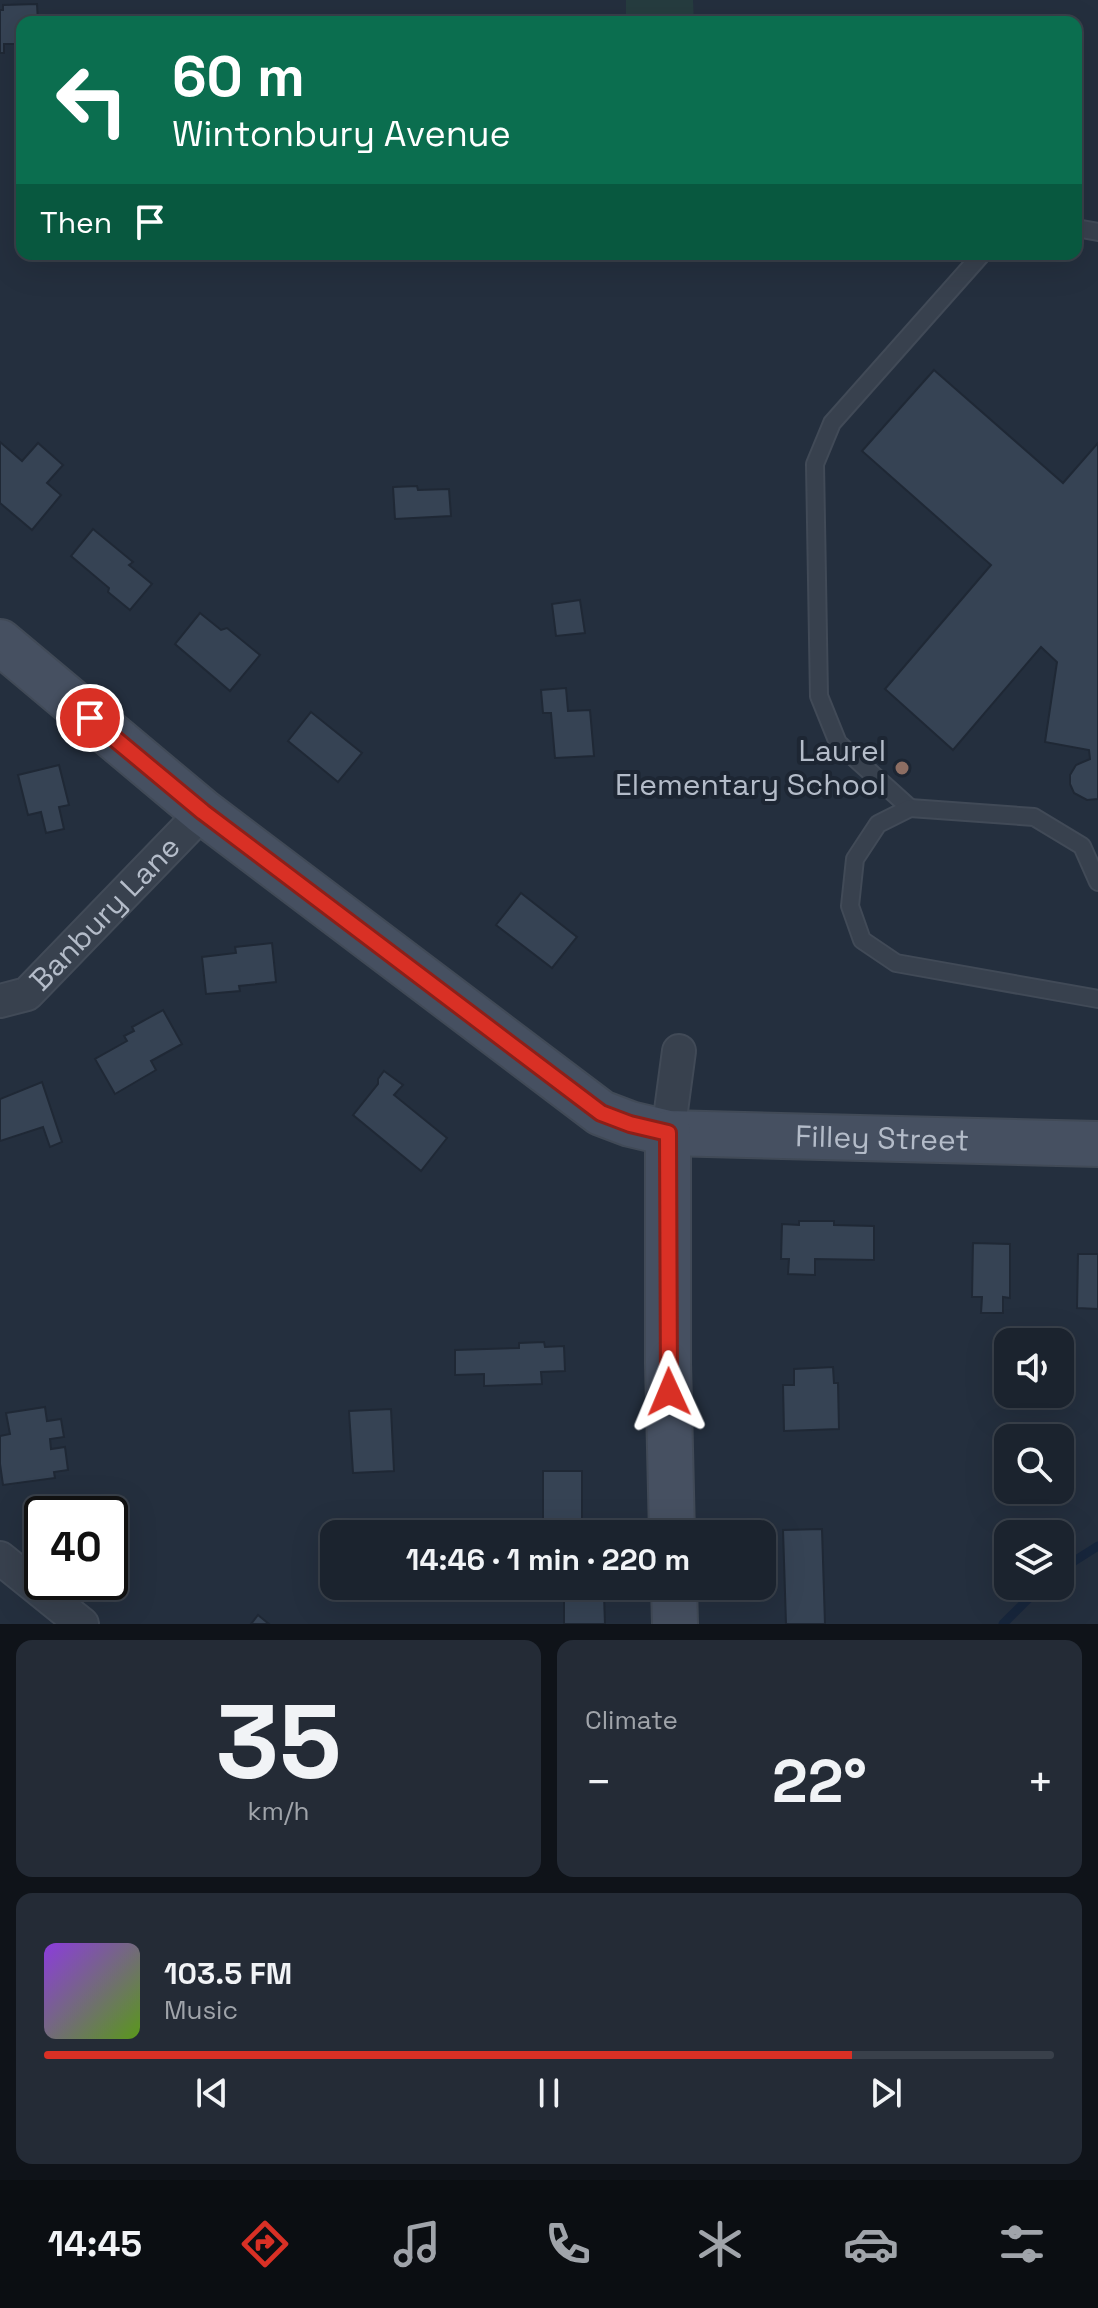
<!DOCTYPE html>
<meta charset="utf-8">
<style>
body{margin:0;font-family:"Space Grotesk",sans-serif;background:#242b36;color:#f1f3f6;height:100vh;display:flex;flex-direction:column;font-size:30px;white-space:nowrap}
*{box-sizing:border-box;margin:0}
p{font-size:26px;color:#a0a4aa}
.icon{flex:none;width:44px;height:44px;fill:none;stroke:currentColor;stroke-width:2;stroke-linecap:round;stroke-linejoin:round}
.map{position:relative;height:1624px;overflow:hidden}
.side{display:flex;flex-direction:column;gap:16px;padding:16px;background:#0f1319;flex:1}
.side>*{flex:none}
.hud{position:absolute;left:16px;top:16px;width:1066px;height:244px;border-radius:16px;box-shadow:0 8px 32px #0002,0 0 0 2px #39404a;background:#0b6e4f;color:#fff;overflow:hidden}
.fabs{position:absolute;left:994px;top:1328px;display:grid;gap:16px}
.fabs a{display:grid;place-items:center;width:80px;height:80px;border-radius:16px;background:#1b232e;box-shadow:0 8px 32px #0002,0 0 0 2px #39404a;font-size:40px}
.speed{position:absolute;left:24px;top:1496px;display:flex;gap:16px;font-size:40px;font-weight:700;text-align:center}
.speed>*{display:grid;place-content:center;width:104px;height:104px;border-radius:50%;background:#1b232e;box-shadow:0 8px 32px #0002,0 0 0 2px #39404a;line-height:1}
.speed .limit{border:4px solid #111;border-radius:12px;background:#fff;color:#111}
.pin{position:absolute;display:grid;place-items:center;width:68px;height:68px;color:#fff;margin:-34px;border:4px solid #fff;border-radius:50%;box-shadow:0 2px 8px #0007}
.me{position:absolute;width:88px;margin:-44px;rotate:359deg;stroke-linejoin:round;filter:drop-shadow(0 0 6px #0008)}
.turn{display:flex;align-items:center;gap:28px;height:168px;padding:0 24px;font-size:36px}
.turn .icon{width:104px;height:104px;stroke-width:2.5}
.turn b{display:block;font-size:56px;line-height:68px}
.then{display:flex;align-items:center;height:76px;padding:0 24px;background:#0003;gap:16px;font-size:30px}
.big{font-size:60px;font-weight:800;line-height:1.1}
.side .tile{flex:1;display:flex;flex-direction:column;justify-content:center;gap:12px;min-width:0;padding:0 28px;border-radius:16px;background:#242b36}
.side .dial{align-items:center;gap:0}
.dial b{font-size:104px;line-height:1}
.song{display:flex;align-items:center;gap:24px}
.cover{width:96px;height:96px;border-radius:12px;background:linear-gradient(135deg,hsl(270 70% 55%),hsl(90 70% 35%))}
.played{height:8px;border-radius:4px;background:linear-gradient(90deg,#d93025 80%,#39404a 80%)}
.keys{display:flex;justify-content:space-around;direction:ltr}
.heat{display:flex;justify-content:space-between;align-items:center;font-size:44px;direction:ltr}
.side .tiles{flex:1;display:grid;gap:16px;grid-template-columns:1fr 1fr}
.tile:last-child{grid-column:span 2}
.trip{position:absolute;left:320px;top:1520px;width:456px;height:80px;border-radius:16px;background:#1b232e;box-shadow:0 8px 32px #0002,0 0 0 2px #39404a;font-weight:800;line-height:80px;text-align:center}
.tab-bar{display:flex;height:128px;justify-content:space-around;align-items:center;background:#0b0e12;color:#a0a4aa}
.tab-bar .icon{width:56px;height:56px}
.tab-bar .on{color:#d93025}
.tab-bar b{font-size:36px;color:#f1f3f6}
.map>svg:first-child{display:block}
.green{fill:#263c3f}
.lines{fill:none;stroke-linecap:round;stroke-linejoin:round}
.stream{stroke:#17263c;stroke-width:9}
.building{fill:#364354;stroke:#1f2835;stroke-width:2}
.lane-casing{stroke:#414a57;stroke-width:20}
.street-casing{stroke:#414a57;stroke-width:36}
.secondary-casing{stroke:#414a57;stroke-width:48}
.lane{stroke:#38414e;stroke-width:16}
.street{stroke:#38414e;stroke-width:32}
.secondary{stroke:#465061;stroke-width:44}
.route-casing{stroke:#8d1f18;stroke-width:20}
.route{stroke:#d93025;stroke-width:14}
.education-dot{fill:#8d6e63;stroke:#1d2633;stroke-width:3}
.labels{text-anchor:middle;stroke-width:8;stroke-linejoin:round;paint-order:stroke}
.poi-label{font-size:30px;fill:#b4bcc9;stroke:#1d2633;text-anchor:end}
.street-label{font-size:30px;fill:#b4bcc9;stroke:#1d2633}
</style>
<div class="map">
<svg width="1098" height="1624" viewBox="0 0 1098 1624">
<rect width="100%" height="100%" fill="#242f3e"/>
<polygon class="green" points="626,0 693,0 694,22 626,22"/>
<g class="lines">
<g class="stream">
<polyline points="1060,1570 1098,1546"/>
<polyline points="1003,1624 1041,1586"/>
</g>
</g>
<g class="building">
<polygon points="37,4 38,22 22,22 22,44 4,44 4,53 0,53 0,10 3,10 3,5"/>
<polygon points="934,370 1063,483 1098,443 1098,799 1087,800 1074,793 1070,784 1070,775 1076,765 1090,759 1089,750 1045,742 1057,662 1041,647 953,750 885,689 991,565 862,451"/>
<polygon points="0,442 22,461 38,443 63,465 47,483 61,495 32,530 0,503"/>
<polygon points="417,486 418,490 449,489 451,516 395,519 393,487"/>
<polygon points="93,529 133,562 129,565 152,584 130,610 108,592 109,588 71,556"/>
<polygon points="580,600 585,633 556,636 552,604"/>
<polygon points="200,613 221,630 227,628 260,655 230,691 175,644"/>
<polygon points="566,688 568,711 590,710 594,756 555,758 551,713 543,713 541,690"/>
<polygon points="311,712 362,753 338,782 288,741"/>
<polygon points="59,765 69,805 59,807 64,829 46,833 41,812 28,815 18,775"/>
<polygon points="521,893 577,937 552,968 496,925"/>
<polygon points="272,943 276,982 239,986 240,991 206,994 202,957 236,953 235,947"/>
<polygon points="163,1010 182,1044 151,1061 156,1070 115,1094 95,1059 127,1041 124,1036 134,1031 132,1027"/>
<polygon points="384,1071 403,1085 394,1095 447,1138 421,1171 353,1115 378,1084 378,1079"/>
<polygon points="42,1082 62,1142 50,1147 43,1127 0,1141 0,1099"/>
<polygon points="799,1221 834,1221 834,1225 874,1226 874,1260 815,1259 815,1275 788,1274 789,1259 781,1259 782,1224 799,1225"/>
<polygon points="973,1243 1010,1244 1010,1298 1003,1297 1003,1313 981,1313 982,1297 972,1297"/>
<polygon points="1078,1254 1098,1254 1098,1309 1077,1308"/>
<polygon points="544,1342 545,1347 564,1346 565,1371 541,1372 542,1384 484,1386 484,1374 455,1375 455,1350 519,1348 519,1343"/>
<polygon points="833,1367 834,1383 838,1383 839,1429 784,1431 783,1385 794,1385 794,1369"/>
<polygon points="45,1407 47,1421 61,1419 64,1437 50,1439 51,1449 65,1447 68,1470 54,1472 55,1478 3,1485 0,1464 0,1436 10,1434 6,1413"/>
<polygon points="391,1409 394,1471 353,1473 349,1411"/>
<rect x="543" y="1471" width="39" height="63"/>
<polygon points="822,1529 825,1624 786,1624 783,1530"/>
<polygon points="604,1595 605,1624 564,1624 564,1597"/>
<polygon points="258,1615 269,1624 251,1624"/>
</g>
<g class="lines">
<g class="lane-casing">
<g id="lane">
<polyline points="1076,228 1098,232"/>
<polyline points="910,808 838,743 819,696 815,464 832,423 982,254"/>
<polyline points="1098,882 1082,846 1034,817 910,808 878,824 855,859 850,906 862,940 896,963 1098,999"/>
</g>
</g>
<g class="street-casing">
<g id="street">
<path id="s1" d="M0,1001L27,994L203,812"/>
<polyline points="668,1133 679,1051"/>
<polyline points="0,1558 82,1624"/>
</g>
</g>
<g class="secondary-casing">
<g id="secondary">
<path id="s2" d="M0,642L203,812L601,1113L630,1124L668,1133L1098,1144"/>
<polyline points="668,1133 668,1363 672,1534"/>
<polyline points="674,1586 675,1624"/>
</g>
</g>
<use href="#lane" class="lane"/>
<use href="#street" class="street"/>
<use href="#secondary" class="secondary"/>
</g>
<g class="lines">
<g class="route-casing">
<polyline id="route" points="90,718 203,812 601,1113 630,1124 668,1133 669,1392"/>
</g>
<use href="#route" class="route"/>
</g>
<circle class="education-dot" cx="902" cy="768" r="8"/>
<g class="labels">
<g class="poi-label">
<text x="886" y="761">Laurel<tspan x="886" dy="34">Elementary School</tspan></text>
</g>
<g class="street-label">
<text dy="10" stroke="none"><textPath href="#s1" startOffset="140">Banbury Lane</textPath></text>
<text dy="10" stroke="none"><textPath href="#s2" startOffset="1048">Filley Street</textPath></text>
</g>
</g>
</svg>
<div class="fabs">
<a><svg class="icon" aria-label="sound" viewBox="0 0 24 24"><path d="M4 9h4l5-4v14l-5-4H4zM17 9q2 3 0 6"/></svg></a>
<a><svg class="icon" aria-label="search" viewBox="0 0 24 24"><circle cx="10" cy="10" r="6"/><path d="M15 15l6 6"/></svg></a>
<a><svg class="icon" aria-label="layers" viewBox="0 0 24 24"><path d="M12 4l9 5-9 5-9-5zM3 14l9 5 9-5"/></svg></a>
</div>
<div class="speed"><div class="limit">40</div></div>
<div class="pin" style="left:90px;top:718px;background:#d93025"><svg class="icon" aria-label="arrive" viewBox="0 0 24 24"><path d="M6 21V4h12l-3 4 3 4H6"/></svg></div>
<svg class="me" style="left:669px;top:1392px" viewBox="-20 -20 40 40"><path d="M0-17L14 15 0 8-14 15z" fill="#d93025" stroke="#fff" stroke-width="4"/></svg>
<div class="trip">14:46 · 1 min · 220 m</div>
<div class="hud">
<div class="turn"><svg class="icon" aria-label="left" viewBox="0 0 24 24"><path d="M17 20v-9H6M10 6l-5 5 5 5"/></svg><div><b>60 m</b>Wintonbury Avenue</div></div>
<div class="then">Then<svg class="icon" aria-label="arrive" viewBox="0 0 24 24"><path d="M6 21V4h12l-3 4 3 4H6"/></svg></div>
</div>
</div>
<section class="side">
<div class="tiles">
<div class="tile dial"><b>35</b><p>km/h</p></div>
<div class="tile"><p>Climate</p>
<div class="heat"><a>−</a><b class="big">22°</b><a>+</a></div>
</div>
<div class="tile">
<div class="song"><i class="cover"></i><div><b>103.5 FM</b><p>Music</p></div></div>
<div class="played"></div>
<div class="keys"><svg class="icon" aria-label="previous" viewBox="0 0 24 24"><path d="M18 5L8 12l10 7zM5 5v14"/></svg><svg class="icon" aria-label="pause" viewBox="0 0 24 24"><path d="M8 5v14M16 5v14"/></svg><svg class="icon" aria-label="next" viewBox="0 0 24 24"><path d="M6 5l10 7-10 7zM19 5v14"/></svg></div>
</div>
</div>
</section>
<nav class="tab-bar">
<b>14:45</b>
<svg class="icon on" aria-label="directions" viewBox="0 0 24 24"><path d="M12 3l9 9-9 9-9-9zM9 14v-3h6M13 9l2 2-2 2"/></svg>
<svg class="icon" aria-label="music" viewBox="0 0 24 24"><path d="M9 18V5l10-2v13"/><circle cx="6" cy="18" r="3"/><circle cx="16" cy="16" r="3"/></svg>
<svg class="icon" aria-label="phone" viewBox="0 0 24 24"><path d="M5 4h4l2 5-3 2q2 4 5 5l2-3 5 2v4C11 20 4 13 5 4z"/></svg>
<svg class="icon" aria-label="climate" viewBox="0 0 24 24"><path d="M12 3v18M4 7l16 10M4 17L20 7"/></svg>
<svg class="icon" aria-label="car" viewBox="0 0 24 24"><path d="M5 17H2v-5l4-1 3-4h7l3 4 3 1v5h-3M9 17h6M6 11h13"/><circle cx="7" cy="17" r="2"/><circle cx="17" cy="17" r="2"/></svg>
<svg class="icon" aria-label="filters" viewBox="0 0 24 24"><path d="M4 7h16M4 17h16"/><circle cx="9" cy="7" r="2"/><circle cx="15" cy="17" r="2"/></svg>
</nav>
